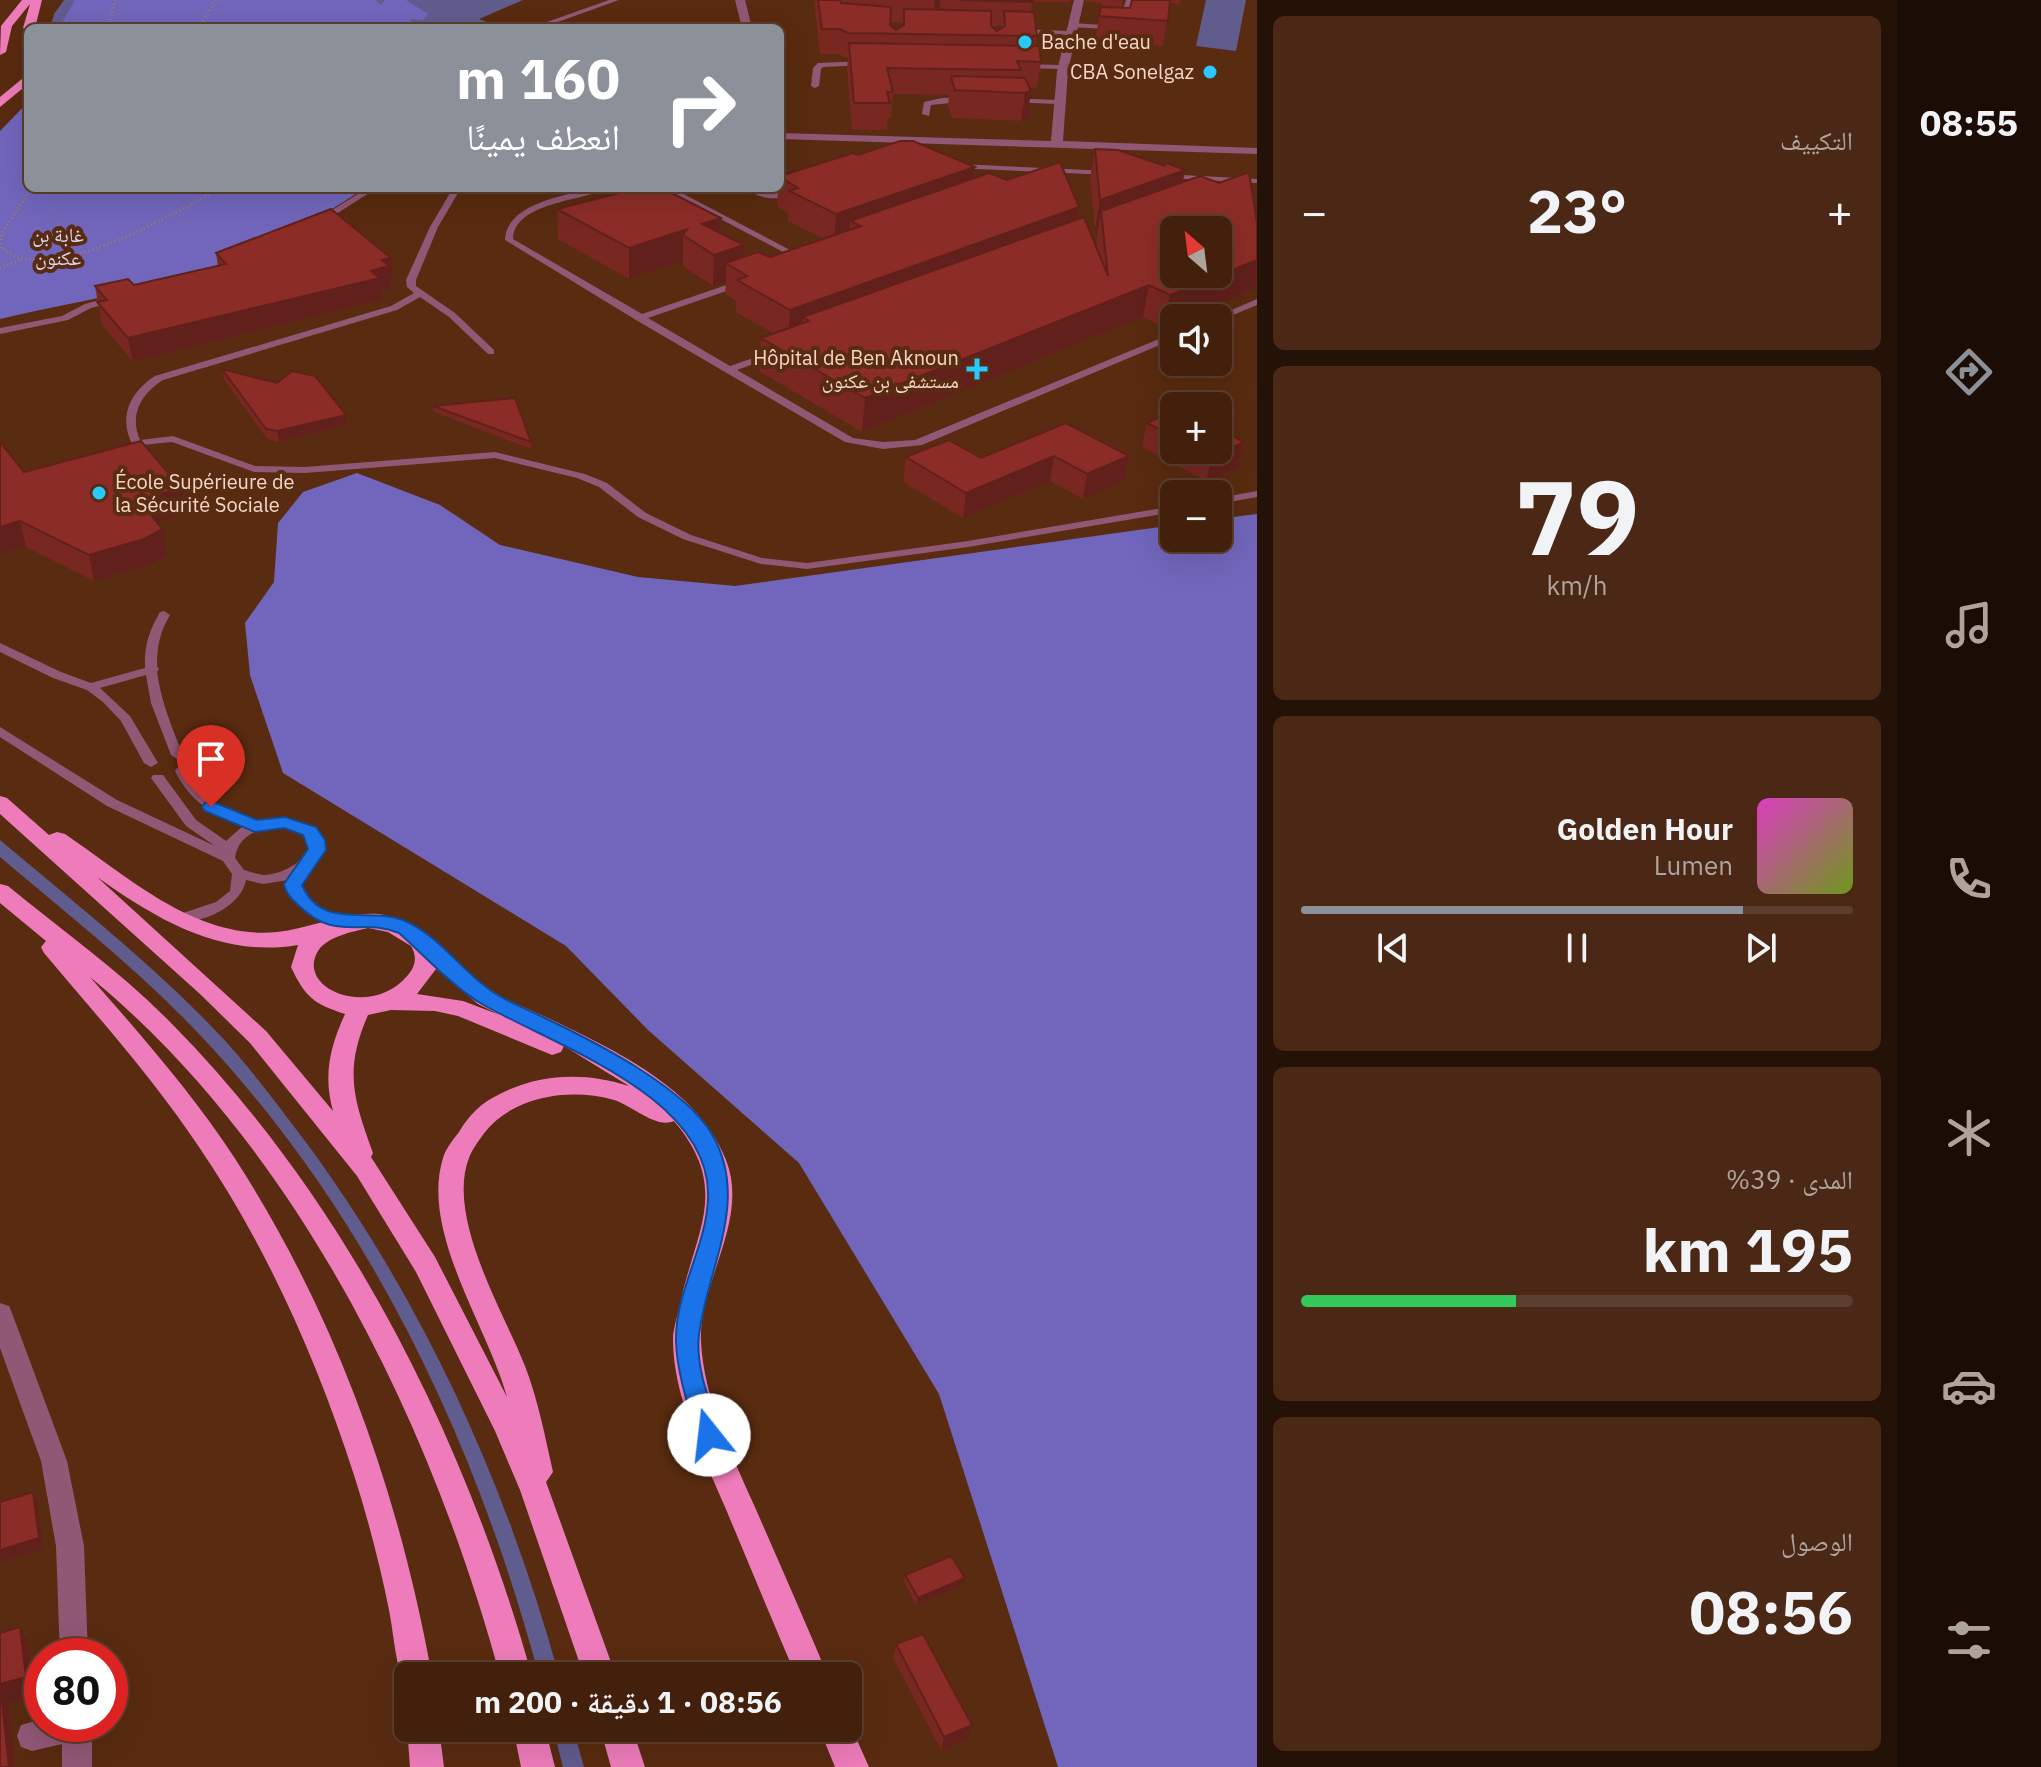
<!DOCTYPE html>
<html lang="ar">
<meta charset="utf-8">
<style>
body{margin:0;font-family:"IBM Plex Sans","Noto Naskh Arabic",sans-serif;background:#4a2815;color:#f1f3f6;direction:rtl;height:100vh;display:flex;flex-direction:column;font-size:30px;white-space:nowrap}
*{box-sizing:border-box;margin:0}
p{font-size:26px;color:#afa39d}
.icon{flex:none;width:44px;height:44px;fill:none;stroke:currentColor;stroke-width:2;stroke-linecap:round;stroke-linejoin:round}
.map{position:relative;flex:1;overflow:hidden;direction:ltr}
.panel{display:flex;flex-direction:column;gap:16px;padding:16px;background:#251207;width:640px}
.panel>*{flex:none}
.hud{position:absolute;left:24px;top:24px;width:760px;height:168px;border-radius:12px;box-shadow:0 8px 32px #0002,0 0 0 2px #5b3e2d;direction:rtl;background:#8c9099;color:#fff;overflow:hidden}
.needle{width:52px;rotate:332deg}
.buttons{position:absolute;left:1160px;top:216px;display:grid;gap:16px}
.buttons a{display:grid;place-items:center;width:72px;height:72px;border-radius:12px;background:#43200c;box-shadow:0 8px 32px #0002,0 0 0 2px #5b3e2d;font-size:40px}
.speed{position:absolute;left:24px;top:1638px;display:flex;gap:16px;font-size:40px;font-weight:700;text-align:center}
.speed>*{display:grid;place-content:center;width:104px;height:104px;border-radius:50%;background:#43200c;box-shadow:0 8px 32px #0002,0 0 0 2px #5b3e2d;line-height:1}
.speed .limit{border:12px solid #d22;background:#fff;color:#111}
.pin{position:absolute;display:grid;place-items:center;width:68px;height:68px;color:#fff;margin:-82px -34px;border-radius:50% 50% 50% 0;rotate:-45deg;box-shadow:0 0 8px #0007}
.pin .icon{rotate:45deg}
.me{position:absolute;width:88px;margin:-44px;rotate:344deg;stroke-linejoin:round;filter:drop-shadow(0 0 6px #0008)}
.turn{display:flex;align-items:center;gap:28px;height:168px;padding:0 32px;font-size:36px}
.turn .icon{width:104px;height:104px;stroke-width:2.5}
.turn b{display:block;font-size:56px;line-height:68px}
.big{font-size:60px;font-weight:700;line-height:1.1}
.panel .tile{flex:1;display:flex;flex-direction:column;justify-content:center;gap:12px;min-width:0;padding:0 28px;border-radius:12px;background:#4a2815}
.panel .dial{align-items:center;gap:0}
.dial b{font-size:104px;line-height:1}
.song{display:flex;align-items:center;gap:24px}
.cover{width:96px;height:96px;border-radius:12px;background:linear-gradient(135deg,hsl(310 70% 55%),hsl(80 70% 35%))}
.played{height:8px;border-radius:4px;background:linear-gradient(90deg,#8c9099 80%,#5b3e2d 80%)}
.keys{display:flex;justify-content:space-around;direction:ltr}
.heat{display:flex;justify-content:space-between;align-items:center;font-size:44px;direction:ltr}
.charge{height:12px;border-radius:6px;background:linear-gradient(90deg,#34c759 39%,#5b3e2d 0)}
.trip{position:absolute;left:394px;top:1662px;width:468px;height:80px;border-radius:12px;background:#43200c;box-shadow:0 8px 32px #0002,0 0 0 2px #5b3e2d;font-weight:700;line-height:80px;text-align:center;direction:rtl}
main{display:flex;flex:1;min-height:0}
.menu{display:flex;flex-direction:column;width:144px;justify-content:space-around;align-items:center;background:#1b0d05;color:#afa39d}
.menu .icon{width:56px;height:56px}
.menu .selected{color:#8c9099}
.menu b{font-size:36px;color:#f1f3f6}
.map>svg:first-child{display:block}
.green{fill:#615c8e}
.forest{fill:#7166bb}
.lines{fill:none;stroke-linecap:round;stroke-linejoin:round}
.path{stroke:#a07a64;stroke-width:3;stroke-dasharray:1 3;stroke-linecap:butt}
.service{fill:#915876;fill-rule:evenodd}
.minor{fill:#915876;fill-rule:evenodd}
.trunk{fill:#ee7cba;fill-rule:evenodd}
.wall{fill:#782721;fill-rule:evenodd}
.shaded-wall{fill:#61201b}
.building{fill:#8b2d26;stroke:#61201b;stroke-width:2;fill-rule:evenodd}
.route{fill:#1a73e8;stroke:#114b97;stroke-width:2}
.poi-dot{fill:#29c8ff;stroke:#592b10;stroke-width:3}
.labels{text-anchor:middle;stroke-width:8;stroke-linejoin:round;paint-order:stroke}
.far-poi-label{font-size:20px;fill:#f5d7c8;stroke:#592b10;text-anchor:start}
.far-park-label{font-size:20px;fill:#dad9f0;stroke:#592b10}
</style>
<main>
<nav class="menu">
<b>08:55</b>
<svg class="icon selected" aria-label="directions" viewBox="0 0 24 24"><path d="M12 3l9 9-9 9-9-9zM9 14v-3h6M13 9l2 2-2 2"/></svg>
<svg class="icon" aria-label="music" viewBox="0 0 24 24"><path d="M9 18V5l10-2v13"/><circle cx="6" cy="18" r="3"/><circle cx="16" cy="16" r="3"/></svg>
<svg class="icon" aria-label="phone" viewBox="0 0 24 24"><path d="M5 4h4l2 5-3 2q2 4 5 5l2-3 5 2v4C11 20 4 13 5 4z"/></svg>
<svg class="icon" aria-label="climate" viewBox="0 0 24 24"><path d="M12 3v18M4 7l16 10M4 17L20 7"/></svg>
<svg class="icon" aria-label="car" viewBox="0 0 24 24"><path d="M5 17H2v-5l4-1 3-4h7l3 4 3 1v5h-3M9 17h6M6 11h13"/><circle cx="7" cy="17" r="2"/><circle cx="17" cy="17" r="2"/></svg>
<svg class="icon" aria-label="filters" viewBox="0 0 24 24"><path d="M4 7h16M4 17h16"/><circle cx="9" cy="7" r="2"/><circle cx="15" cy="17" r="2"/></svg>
</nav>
<section class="panel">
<div class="tile"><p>التكييف</p>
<div class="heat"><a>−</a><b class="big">23°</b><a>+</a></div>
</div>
<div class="tile dial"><b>79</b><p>km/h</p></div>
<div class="tile">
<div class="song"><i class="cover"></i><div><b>Golden Hour</b><p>Lumen</p></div></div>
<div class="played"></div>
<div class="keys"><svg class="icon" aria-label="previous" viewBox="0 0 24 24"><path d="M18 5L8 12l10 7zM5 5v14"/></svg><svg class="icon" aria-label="pause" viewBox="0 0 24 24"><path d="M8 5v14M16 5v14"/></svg><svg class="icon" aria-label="next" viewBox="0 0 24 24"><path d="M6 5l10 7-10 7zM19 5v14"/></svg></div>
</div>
<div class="tile"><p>المدى · 39%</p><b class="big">195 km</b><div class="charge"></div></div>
<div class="tile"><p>الوصول</p><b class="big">08:56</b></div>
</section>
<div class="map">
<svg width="1257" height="1767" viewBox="0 0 1257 1767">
<rect width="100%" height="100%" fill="#592b10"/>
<g class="green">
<polygon points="64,0 523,0 479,19 502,28 50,28 54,14"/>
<polygon points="1206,0 1246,0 1236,51 1196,46"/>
<path d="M0,840C72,901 148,960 214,1029C246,1062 274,1100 302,1137C422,1298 506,1483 559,1676H539C476,1441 368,1212 199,1034C139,970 67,914 0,857Z"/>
<polygon points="553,1728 573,1728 584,1767 563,1767"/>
</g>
<g class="forest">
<polygon points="75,0 376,0 381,5 385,0 406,0 428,14 423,20 411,19 409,28 59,28"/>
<path d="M28,102V188H365C331,210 296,232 259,249C179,287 85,299 0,319V131Z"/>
<polygon points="357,473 440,505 500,545 638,577 735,586 1174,525 1174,538 1218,538 1218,519 1257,514 1257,1767 1058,1767 939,1394 799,1163 648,1030 566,946 283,773 250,675 245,623 274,582 278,523 303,492"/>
</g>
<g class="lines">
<g class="path">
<polyline points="110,28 115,0"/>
<polyline points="199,28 216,0"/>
<path d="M32,188L2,233L1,248C8,252 16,257 23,259C85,267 168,216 221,188"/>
<polyline points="0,268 20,260"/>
</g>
<g class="service">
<polygon points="609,0 619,0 541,28 530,28"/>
<polygon points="1126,0 1132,0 1124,30 1072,27 1068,25 1072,23 1118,26"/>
<polygon points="1018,29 1070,31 1074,33 1070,35 1015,33"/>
<polygon points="865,61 869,63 868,65 823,67 821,69 819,86 815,88 811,86 813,68 818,63"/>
<polygon points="1022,64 1061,65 1065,67 1061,69 1019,68 1019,64"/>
<polygon points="967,97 970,97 970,101 931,105 929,116 922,114 924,102 942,98"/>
<polygon points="1012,98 1056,100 1060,102 1056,104 1009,102 1008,100"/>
<polygon points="958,164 1109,171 1113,173 1109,175 955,168 954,166"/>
<polygon points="1163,174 1257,179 1257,183 1166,178 1163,178"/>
<path d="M793,186L797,189L796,191C779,203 760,199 744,188C768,188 767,199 793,186Z"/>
<polygon points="367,188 377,188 322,223 315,221"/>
<path d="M453,188H461L438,227L416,280V286L455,313L494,350V354H488L449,317L420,297L397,310L163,380C141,394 129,415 140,440L173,436L255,466L305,467L495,452L585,474L607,483L646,513L691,535L762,558L807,563L968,541L1174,506V512L968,547L807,569L761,564L683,539L638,517L599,487L577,478L495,458L305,473L254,472L172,442L133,446C118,418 129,393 155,376L391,306L414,293L407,287L406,280L430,227Z"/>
<path d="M595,188H609C584,201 514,202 513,239L642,314L738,281H744V285L648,318L730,366L773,351H779V355L737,370L853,438L883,442L915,440L1171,334L1174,333V339L922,445L883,449L845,442L636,320L505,240C506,203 567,195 595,188Z"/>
<polygon points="662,188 672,188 809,260 802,262"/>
<polygon points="114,296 119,299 117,301 91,308 68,320 0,334 0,328 62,316 85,304"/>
<polygon points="1257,299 1257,305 1221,320 1213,318"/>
<polygon points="1257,491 1257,497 1218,504 1218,498"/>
<path d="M164,611L170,615C160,632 157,646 157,666L159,669L157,672C161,701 172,728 183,755L182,758L177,759L171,755L151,703L146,675L100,688L130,716L158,763L151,767L144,763L121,721L103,702L87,690L53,678L0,652V643L61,672L91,683L145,668C144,646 149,631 160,612Z"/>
<path d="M0,727L117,800L215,846L186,826L151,778L153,775H163L196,820L226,841L243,826C212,815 190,801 175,771L177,768H187C201,793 223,816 253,821C259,822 265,818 271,818C295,818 313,824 322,846C317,861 307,870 300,884C308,906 331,914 352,920L354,923L347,928C321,921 296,911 286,884L288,880L263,884L246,880C242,906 201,925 177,921L175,918L177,915L216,902L230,891L232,874L223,861L107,806L0,737ZM270,826C278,828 288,828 296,831C331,848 285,876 263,875C257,874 250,872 244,870L235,858C238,838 252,832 270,826Z"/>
</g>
<g class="minor">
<polygon points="735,0 745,0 752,28 742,28"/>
<polygon points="1074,0 1084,0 1068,71 1063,141 1257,148 1257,154 780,139 780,133 1051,141 1057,71"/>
<polygon points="0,1303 9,1306 12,1313 67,1461 84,1546 88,1656 60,1656 56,1546 41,1461 0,1348"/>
<polygon points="42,1719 42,1724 92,1724 92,1767 62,1767 62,1744 32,1751 21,1747 17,1736 21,1725"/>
</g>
<g class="trunk">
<polygon points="22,0 42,0 35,28 28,28 28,31 23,28 30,4 12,26 6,52 0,55 1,26"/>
<polygon points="28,74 28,84 0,107 0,97"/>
<path d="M0,796L7,798L49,835L57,832L65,834C127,876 196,940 277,932C311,929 356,907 388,916C433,929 456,968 494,992C511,1003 531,1010 548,1018C614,1050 698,1088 726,1160C750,1220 698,1283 701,1342C704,1399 731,1453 754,1505C779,1562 804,1619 828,1676H796C772,1620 749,1564 725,1507C703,1455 673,1397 673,1339C673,1328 678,1315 680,1304C696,1229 731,1189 674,1121C656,1129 633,1106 614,1100C593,1094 569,1093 548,1097C524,1101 500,1113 485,1132C480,1139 472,1149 469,1158C446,1217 503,1311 525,1366C538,1400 545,1436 553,1472L546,1482L616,1676H584L520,1490L495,1431L416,1272L357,1176L250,1043L200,994L0,814ZM97,877C158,920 221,958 298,945L291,967C305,997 314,1004 345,1014C330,1047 323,1075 333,1111L266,1031ZM368,928L388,932L411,946C417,956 416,966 408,975C371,1020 295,989 318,951C328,936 352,932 368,928ZM436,969L478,1004L500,1015L463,1001L417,994ZM391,1010L435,1011L458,1016L552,1055L561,1052L564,1046L629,1086C586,1072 539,1073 498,1095C481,1103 469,1115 459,1132C453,1140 446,1148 443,1158C420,1232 488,1327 507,1397L435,1257L371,1157L373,1153C353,1098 344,1070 368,1015Z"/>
<path d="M0,884L8,886C64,932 124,974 174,1026C348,1203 465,1438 532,1676H500C431,1422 297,1147 90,977C141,1035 192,1093 234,1157C336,1314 399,1493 432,1676H408V1688L405,1687C395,1663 394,1635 389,1610C380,1565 368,1519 354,1475C317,1360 267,1247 199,1147C153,1078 97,1016 44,953L41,947L46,941L0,903Z"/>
<polygon points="848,1720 869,1767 835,1767 819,1728 848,1728"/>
<polygon points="408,1725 408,1728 439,1728 444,1767 410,1767 407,1728"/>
<polygon points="513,1728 545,1728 555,1767 521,1767"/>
<polygon points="600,1728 632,1728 645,1767 611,1767"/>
</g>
</g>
<g class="wall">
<path d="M814,0H1071L1070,2H1032L1031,12L1037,36L1036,46L1041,62L1037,88L1029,87L1027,120L1021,121L952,118L948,105L949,95L893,94L891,118H888L887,130H852L847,68L848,58L838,54H820ZM940,6L944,10L934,9ZM890,22L903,23V26L896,30L890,25ZM991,26H1002V28L997,31Z"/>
<polygon points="1085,0 1123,0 1121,8 1130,8 1132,0 1181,0 1180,4 1170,3 1163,46 1095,40 1102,3 1087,2"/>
<polygon points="1095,149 1163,165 1164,162 1185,170 1183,182 1255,289 1174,318 1174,323 1164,327 1143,317 862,432 759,371 761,338 774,334 736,312 736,301 725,294 726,282 713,286 683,266 683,261 629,279 558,239 557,209 721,218 720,233 744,245 744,257 770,257 824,239 788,221 788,213 777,206 778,188 780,188 780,176 858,155 974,178 1077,219 1097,249 1096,241 1098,229 1095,230 1090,178"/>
<polygon points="216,253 391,258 393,281 390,281 391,289 381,291 382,300 133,362 102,325 95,286 134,285 218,266"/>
<polygon points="222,369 347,425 279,442 267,439 224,379"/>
<polygon points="433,406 531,442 531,449 434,412"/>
<polygon points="1174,411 1174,450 1218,450 1244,442 1238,467 1206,481 1142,447 1147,423"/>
<polygon points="1066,423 1124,481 1083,499 1050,481 963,518 903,482 906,457 981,458"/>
<polygon points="24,472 186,514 156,522 167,555 149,565 94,581 26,547 0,554"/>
<polygon points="905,1575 963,1585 916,1605 904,1582"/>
<polygon points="896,1644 972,1725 968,1738 941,1750 893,1658"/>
</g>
<g class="shaded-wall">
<polygon points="935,0 940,0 940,6 934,9"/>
<polygon points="1031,91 1027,120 1021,121 1025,93"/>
<polygon points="975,167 972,197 850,221 848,239 834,244 836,214"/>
<polygon points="1185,170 1179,200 1101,211 1098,229 1095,230 1100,200"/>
<polygon points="543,188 560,188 544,193"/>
<polygon points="1079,207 1074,238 803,317 802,337 788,342 790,310"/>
<polygon points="721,218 720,248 702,224"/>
<polygon points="687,229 683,235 683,261 629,279 629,248"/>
<polygon points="744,245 743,273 726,263 726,282 713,286 714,255"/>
<polygon points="391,258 393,281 390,281 391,289 381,291 382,300 133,362 128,338 371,271 382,260"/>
<polygon points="1257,260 1257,280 1255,289 1185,318 1174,318 1174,323 1164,327 1170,295"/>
<polygon points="1149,285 1143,317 862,432 865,398"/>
<polygon points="346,415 347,425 279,442 277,431"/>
<polygon points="1244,442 1238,467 1206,481 1212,457"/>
<polygon points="1054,456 1050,481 963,518 966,493"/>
<polygon points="1129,456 1124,481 1083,499 1087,474"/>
<polygon points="181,488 186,514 144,525 139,500"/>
<polygon points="20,521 26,547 0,554 0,527"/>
<polygon points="162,529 167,555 149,565 94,581 89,555"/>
<polygon points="33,1492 37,1503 43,1549 0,1562 0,1550"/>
<polygon points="965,1578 963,1585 916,1605 918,1598"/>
<polygon points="20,1627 28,1645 34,1695 9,1702 15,1767 9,1767 0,1684"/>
<polygon points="972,1725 968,1738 941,1750 944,1737"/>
</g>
<g class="building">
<polygon points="818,0 840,0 841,3 891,7 890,25 896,30 904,25 904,9 991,11 991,26 997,31 1005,26 1004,11 1034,12 1037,36 848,33 840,29 822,29"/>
<polygon points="959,0 1032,0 1033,2"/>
<polygon points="1132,0 1170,0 1168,21 1099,16 1101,7 1130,8"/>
<polygon points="849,43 1039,46 1041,62 1017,61 1021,70 887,68 893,92 887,92 890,103 854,103"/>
<polygon points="956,76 1025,78 1031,91 1025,93 955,90 951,77"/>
<polygon points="900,141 913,141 975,167 836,214 789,191 798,188 780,177 780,176 853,153 858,155"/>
<polygon points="1095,149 1118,150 1165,166 1164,162 1185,170 1100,200"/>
<polygon points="1060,162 1079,207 790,310 737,280 747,276 726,263 758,252 770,257 861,226 850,221 989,173 1007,180"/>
<path d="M1249,172L1257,224V260L1170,295L1149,285L865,398L761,338L809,321L803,317L1084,217L1108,276L1101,211L1200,176L1219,183ZM1174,230H1218V274H1174Z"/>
<polygon points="639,188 662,188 721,218 702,224 744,245 714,255 683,235 687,229 629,248 557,209"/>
<polygon points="331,209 391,258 382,260 389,266 371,271 380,278 128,338 97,302 107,300 95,286 128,279 134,285 226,264 216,253"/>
<polygon points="222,369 277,383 292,371 315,376 346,415 277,431 266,429"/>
<polygon points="515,398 531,442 433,406"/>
<polygon points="1174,411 1174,437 1147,423"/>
<polygon points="1066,423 1129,456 1087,474 1054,456 966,493 906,457 949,440 981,458"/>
<polygon points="1218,429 1244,442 1212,457 1199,450 1218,450"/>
<polygon points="141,441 181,488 139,500 162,529 144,539 89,555 20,521 0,527 0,442 24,472"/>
<polygon points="33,1492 39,1538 0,1550 0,1502"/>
<polygon points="951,1556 965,1578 918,1598 905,1575"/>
<polygon points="20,1627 26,1677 0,1684 9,1767 0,1767 0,1633"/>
<polygon points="923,1634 972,1725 944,1737 896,1644"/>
</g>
<path class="route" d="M211,801L257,820L285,817L316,827L325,840L326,850L302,885C321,930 369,907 403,920C438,934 462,972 493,992C509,1003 529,1010 547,1019C597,1043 686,1088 713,1136C750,1202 707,1268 699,1335C695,1368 711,1405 721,1435L717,1443L709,1446L700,1443L697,1435C688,1405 677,1373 676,1341C675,1292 706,1248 708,1199C713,1097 555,1046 482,1004C454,988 424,955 399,933C360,917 337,943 298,905C291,898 286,894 284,884L308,849L303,835L284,828L255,832L205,811L202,807L205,803Z"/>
<g class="poi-dot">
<circle cx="1025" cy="42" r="8"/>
<circle cx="1210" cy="72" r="8"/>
<path d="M973 357h8v8h8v8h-8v8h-8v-8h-8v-8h8z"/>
<circle cx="99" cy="493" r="8"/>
</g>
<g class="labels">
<g class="far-poi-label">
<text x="1041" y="49">Bache d'eau</text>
<text x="1194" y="79" text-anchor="end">CBA Sonelgaz</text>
<text x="959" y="365" text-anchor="end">Hôpital de Ben Aknoun<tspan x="959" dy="23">مستشفى بن عكنون</tspan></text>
<text x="115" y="489">École Supérieure de<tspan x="115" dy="23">la Sécurité Sociale</tspan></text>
</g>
<g class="far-park-label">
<text x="58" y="242">غابة بن<tspan x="58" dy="23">عكنون</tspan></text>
</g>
</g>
</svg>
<div class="buttons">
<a><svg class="needle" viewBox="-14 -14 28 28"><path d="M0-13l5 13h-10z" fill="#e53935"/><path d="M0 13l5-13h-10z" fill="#afa39d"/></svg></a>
<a><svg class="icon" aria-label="sound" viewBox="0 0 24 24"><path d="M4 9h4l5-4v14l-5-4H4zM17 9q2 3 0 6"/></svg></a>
<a>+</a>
<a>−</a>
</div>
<div class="speed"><div class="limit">80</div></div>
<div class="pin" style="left:211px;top:807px;background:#d93025"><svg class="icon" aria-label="arrive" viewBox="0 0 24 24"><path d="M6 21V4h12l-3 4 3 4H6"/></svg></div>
<svg class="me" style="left:709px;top:1435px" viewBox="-20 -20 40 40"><circle r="19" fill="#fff"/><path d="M0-13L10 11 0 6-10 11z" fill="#1a73e8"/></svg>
<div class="trip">08:56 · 1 دقيقة · 200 m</div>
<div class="hud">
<div class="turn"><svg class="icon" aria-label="right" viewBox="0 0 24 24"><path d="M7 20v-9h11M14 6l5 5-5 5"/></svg><div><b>160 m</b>انعطف يمينًا</div></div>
</div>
</div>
</main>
